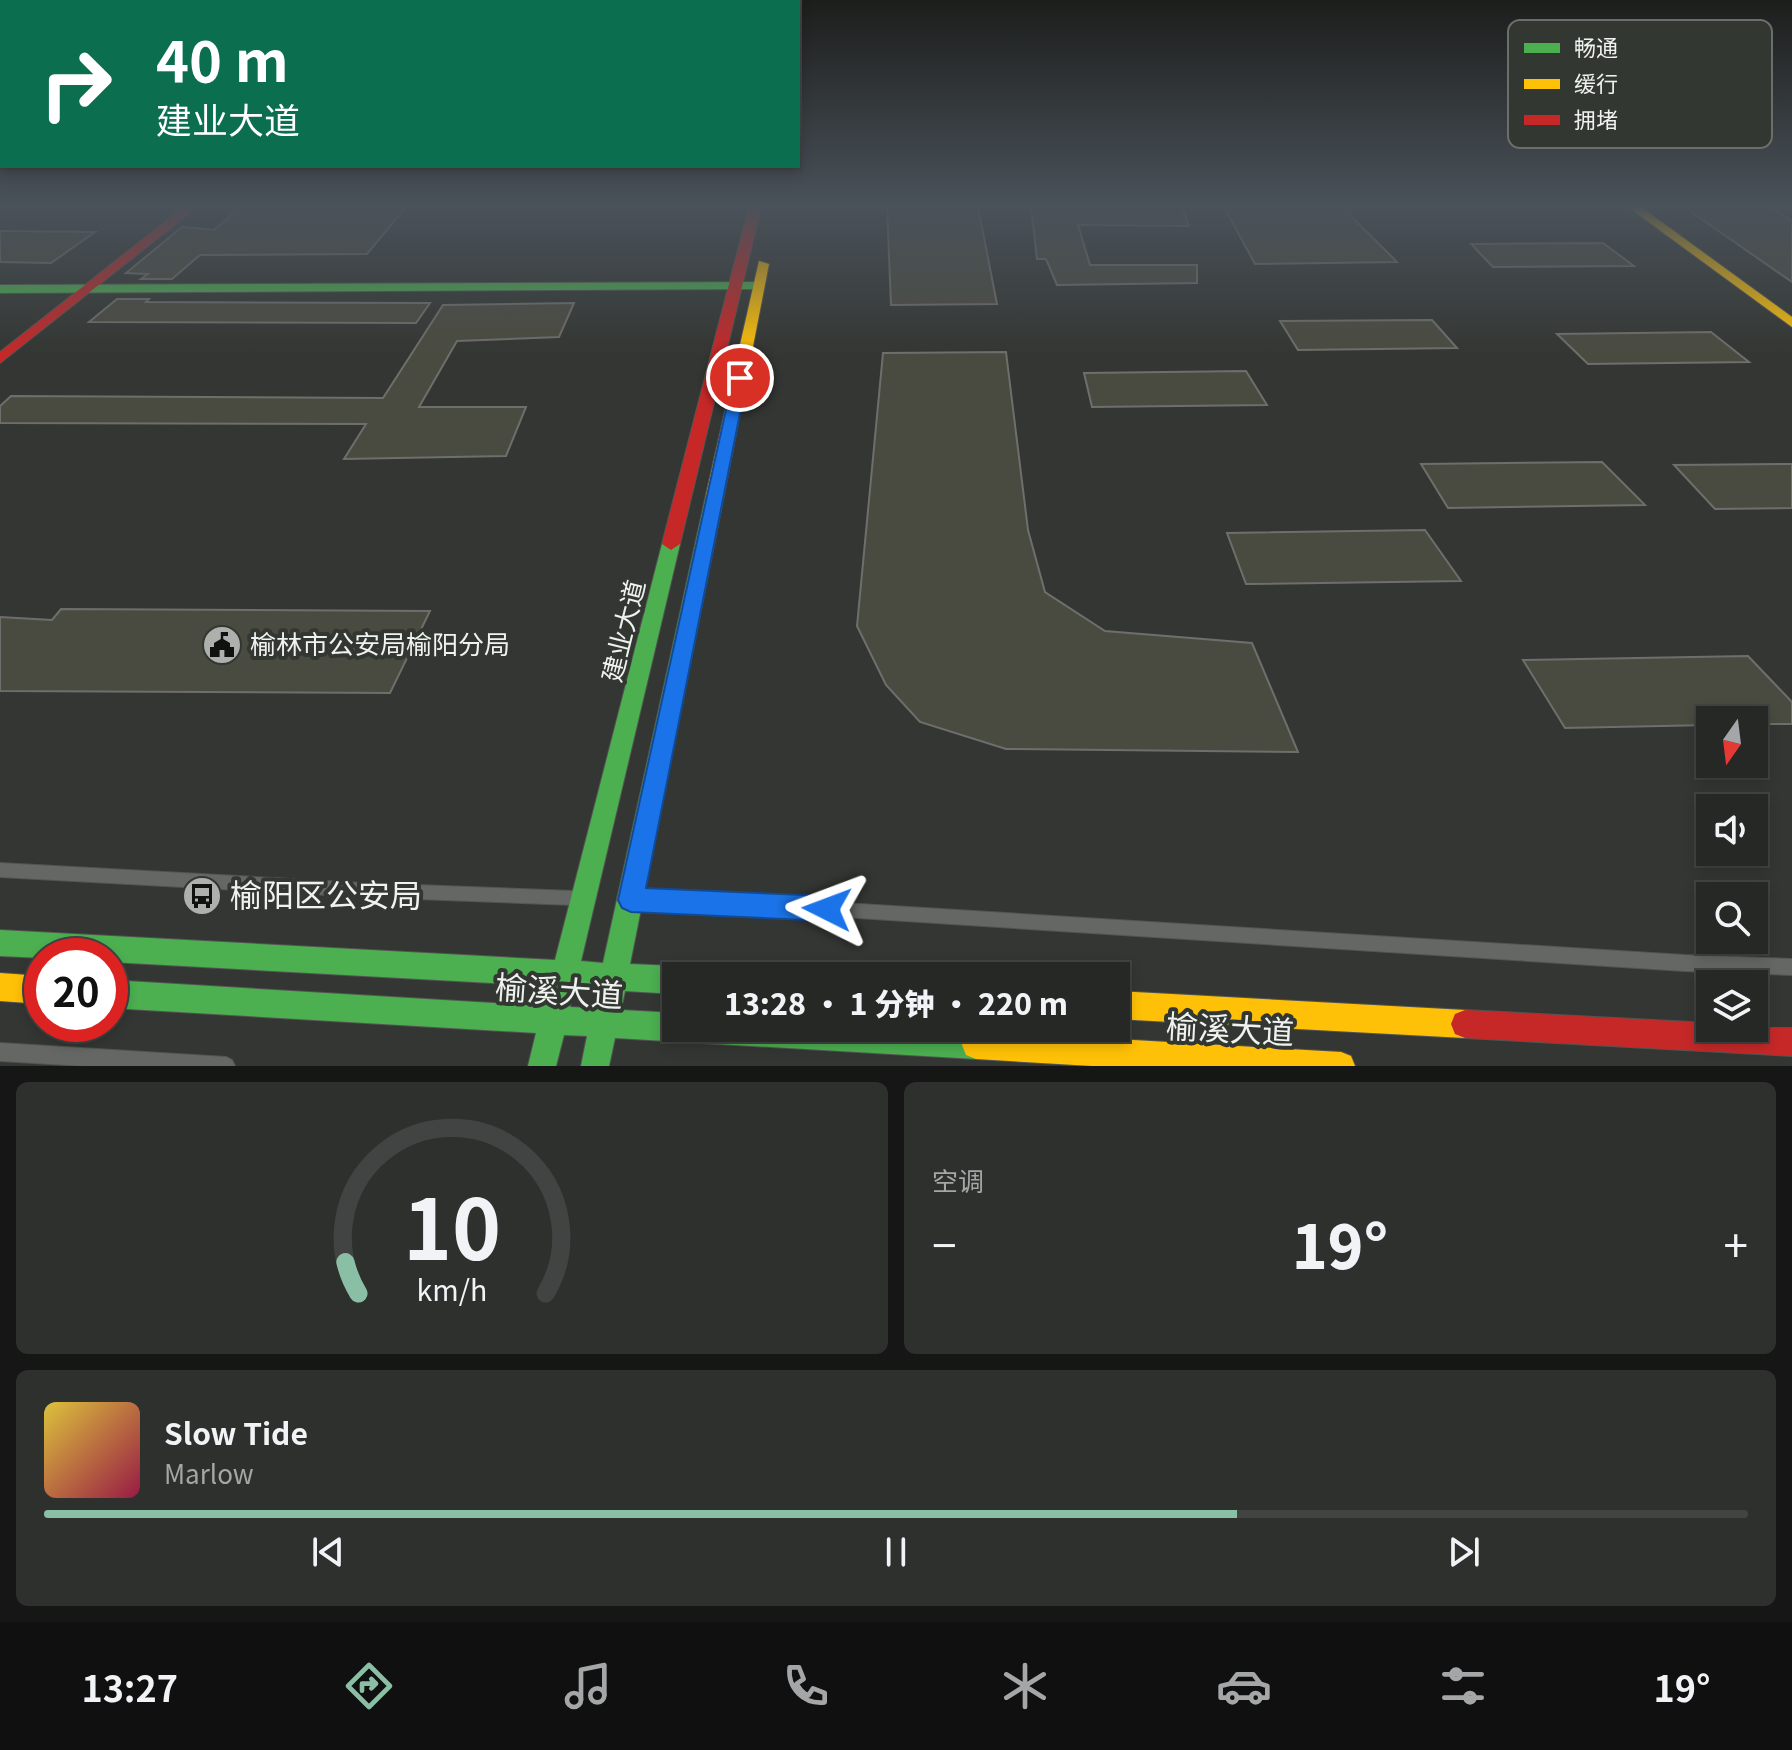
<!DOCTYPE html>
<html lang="zh">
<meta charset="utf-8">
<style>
body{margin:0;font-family:Georgia,"Noto Sans SC",serif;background:#2e302e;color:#f1f3f6;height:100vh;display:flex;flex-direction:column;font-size:30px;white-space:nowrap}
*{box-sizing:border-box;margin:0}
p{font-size:26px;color:#a4a6a7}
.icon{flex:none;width:44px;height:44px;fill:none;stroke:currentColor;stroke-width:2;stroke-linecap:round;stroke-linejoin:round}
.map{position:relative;height:1066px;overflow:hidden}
.drawer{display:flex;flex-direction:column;gap:16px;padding:16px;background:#151615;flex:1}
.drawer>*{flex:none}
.guide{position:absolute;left:0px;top:0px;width:800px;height:168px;box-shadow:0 4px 12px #0003,0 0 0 2px #424443;background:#0b6e4f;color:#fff;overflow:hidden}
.needle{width:52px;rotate:194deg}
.tools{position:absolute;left:1696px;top:706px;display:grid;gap:16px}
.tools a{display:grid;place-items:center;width:72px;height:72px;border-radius:0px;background:#262826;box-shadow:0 4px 12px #0003,0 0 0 2px #424443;font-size:40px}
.speed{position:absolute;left:24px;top:938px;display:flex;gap:16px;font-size:40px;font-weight:700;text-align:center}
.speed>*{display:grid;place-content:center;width:104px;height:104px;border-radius:50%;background:#262826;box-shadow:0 4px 12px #0003,0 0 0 2px #424443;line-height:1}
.speed .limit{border:12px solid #d22;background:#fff;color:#111}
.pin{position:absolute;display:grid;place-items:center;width:68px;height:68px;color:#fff;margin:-34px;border:4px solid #fff;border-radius:50%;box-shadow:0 2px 8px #0007}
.me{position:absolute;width:88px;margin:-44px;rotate:273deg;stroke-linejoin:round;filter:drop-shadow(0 0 6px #0008)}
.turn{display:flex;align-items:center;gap:28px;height:168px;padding:0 24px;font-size:36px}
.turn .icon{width:104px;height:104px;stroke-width:2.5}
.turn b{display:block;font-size:56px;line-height:68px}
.big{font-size:60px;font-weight:800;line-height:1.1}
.drawer .widget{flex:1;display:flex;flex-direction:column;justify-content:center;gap:12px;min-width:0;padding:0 28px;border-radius:12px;background:#2e302e}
.drawer .dial{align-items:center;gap:0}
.dial svg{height:208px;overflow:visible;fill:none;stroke:#424443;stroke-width:7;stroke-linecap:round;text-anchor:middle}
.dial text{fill:#f1f3f6;stroke:none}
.song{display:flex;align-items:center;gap:24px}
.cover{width:96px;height:96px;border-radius:12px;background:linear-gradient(135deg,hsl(50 70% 55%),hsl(340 70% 35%))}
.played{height:8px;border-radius:4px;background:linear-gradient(90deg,#8abfa5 70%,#424443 70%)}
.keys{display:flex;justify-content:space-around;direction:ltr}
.heat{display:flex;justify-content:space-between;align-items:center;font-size:44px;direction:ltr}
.drawer .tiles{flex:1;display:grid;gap:16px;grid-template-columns:1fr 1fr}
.widget:last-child{grid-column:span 2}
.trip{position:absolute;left:662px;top:962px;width:468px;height:80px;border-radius:0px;background:#262826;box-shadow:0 4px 12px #0003,0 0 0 2px #424443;font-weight:800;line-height:80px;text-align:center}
.dock{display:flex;height:128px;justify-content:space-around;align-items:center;background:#0f100f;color:#a4a6a7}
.dock .icon{width:56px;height:56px}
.dock .on{color:#8abfa5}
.dock b{font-size:36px;color:#f1f3f6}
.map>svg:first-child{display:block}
.building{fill:#4a4b40;stroke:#6e6f6c;stroke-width:2}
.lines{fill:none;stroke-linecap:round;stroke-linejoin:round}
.lane-casing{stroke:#525451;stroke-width:2}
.fast-casing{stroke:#525451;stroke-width:2}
.slow-casing{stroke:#525451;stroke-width:2}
.jam-casing{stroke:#525451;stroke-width:2}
.lane{fill:#656765;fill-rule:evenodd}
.fast{fill:#4caf50;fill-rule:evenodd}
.slow{fill:#ffc107;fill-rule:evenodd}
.jam{fill:#c62828;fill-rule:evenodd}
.route{fill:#1a73e8;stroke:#114b97;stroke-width:2}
.labels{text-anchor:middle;stroke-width:8;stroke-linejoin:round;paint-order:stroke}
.street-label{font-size:26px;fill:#eff2ee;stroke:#323731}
.poi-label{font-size:26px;fill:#eff2ee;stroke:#323731;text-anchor:start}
.near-poi-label{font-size:32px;fill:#eff2ee;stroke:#323731;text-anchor:start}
.near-street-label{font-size:32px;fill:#eff2ee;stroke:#323731}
.key{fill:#323731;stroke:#6b6f6a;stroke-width:2}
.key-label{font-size:22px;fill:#eff2ee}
</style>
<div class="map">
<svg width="1792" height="1066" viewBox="0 0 1792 1066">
<rect width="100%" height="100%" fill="#333632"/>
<g class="building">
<polygon points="240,207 406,207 367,254 200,255 172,279 141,279 148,274 126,273 182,227 214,230"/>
<polygon points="887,207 978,207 997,304 891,305"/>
<polygon points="1031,207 1182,207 1189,226 1078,225 1090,265 1197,265 1197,283 1057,285 1046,259 1037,259"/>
<polygon points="1224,207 1342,207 1397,262 1255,264"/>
<polygon points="1684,207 1771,207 1792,221 1792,282"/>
<polygon points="0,231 95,232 51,263 0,262"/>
<polygon points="1603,243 1634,266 1493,267 1471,244"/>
<polygon points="117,299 149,299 146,302 430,303 416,323 89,322"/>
<polygon points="574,303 559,337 457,341 419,407 526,407 506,456 344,459 366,424 0,423 0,406 11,396 383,398 443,305"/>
<polygon points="1432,320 1457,348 1298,350 1280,321"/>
<polygon points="1711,332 1749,362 1588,364 1557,334"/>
<polygon points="1006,352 1028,530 1045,592 1105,631 1252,643 1298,752 1006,749 920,722 886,685 857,626 883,353"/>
<polygon points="1246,371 1267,405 1092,407 1084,373"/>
<polygon points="1602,462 1645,505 1448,508 1421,464"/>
<polygon points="1792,464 1792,508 1715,509 1674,465"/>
<polygon points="1425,530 1461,581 1246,584 1227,533"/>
<polygon points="61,609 430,611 390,693 0,691 0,617 52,620"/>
<polygon points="1748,656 1792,702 1792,724 1754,724 1754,720 1710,720 1710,725 1565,728 1523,660"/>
</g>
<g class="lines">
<g class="lane-casing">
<g id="lane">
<polygon points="1783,207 1792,207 1792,212"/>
<polygon points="0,863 363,883 573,891 579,893 581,898 579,903 573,905 363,897 0,877"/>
<polygon points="639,893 795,900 1684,955 1792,959 1792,975 1684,971 795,914 639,907 633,905 631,900 633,895"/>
<polygon points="0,1043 226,1057 232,1060 235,1066 84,1066 0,1061"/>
</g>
</g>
<g class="fast-casing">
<g id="fast">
<polygon points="759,282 764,283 764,289 0,293 0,285"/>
<path d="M715,489L724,495L630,964L676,966L686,970L688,976H676V994L625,991L621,1010L676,1013V1028H929L976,1031L986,1035L990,1045L986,1055L976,1059L615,1038L609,1066H581L587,1036L564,1035L556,1066H528L536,1033L110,1008V980L543,1006L548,986L110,962V956H42V958L0,956V930L555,960L662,544L671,538L680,544L581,961L603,963L706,495ZM575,988L597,989L593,1008L570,1007Z"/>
</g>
</g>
<g class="slow-casing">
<g id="slow">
<polygon points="1628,207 1641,207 1792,317 1792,327"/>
<polygon points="759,261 769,264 724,495 715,501 706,495"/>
<polygon points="0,973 42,976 42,1004 0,1001"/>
<polygon points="1116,991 1465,1010 1475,1014 1479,1024 1475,1034 1465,1038 1116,1019"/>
<polygon points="976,1031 1341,1052 1351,1056 1355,1066 1092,1066 976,1059 966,1055 962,1045 966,1035"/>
</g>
</g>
<g class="jam-casing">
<g id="jam">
<polygon points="184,207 197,207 0,363 0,352"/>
<polygon points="749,207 761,207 680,544 671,550 662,544"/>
<polygon points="1465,1010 1710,1023 1710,1028 1792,1028 1792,1056 1465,1038 1455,1034 1451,1024 1455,1014"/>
</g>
</g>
<use href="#lane" class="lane"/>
<use href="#fast" class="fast"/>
<use href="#slow" class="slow"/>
<use href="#jam" class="jam"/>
</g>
<linearGradient id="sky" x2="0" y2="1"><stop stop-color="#1c1e1c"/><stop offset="0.58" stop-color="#4a525a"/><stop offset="1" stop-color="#4a525a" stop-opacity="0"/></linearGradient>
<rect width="1792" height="356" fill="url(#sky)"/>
<polygon class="route" points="740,374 747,378 646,888 827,896 836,900 840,909 836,917 827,921 631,912 622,908 618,900 733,378"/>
<defs>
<g id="civic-disc" transform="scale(2)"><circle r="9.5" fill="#adb0ac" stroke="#323731"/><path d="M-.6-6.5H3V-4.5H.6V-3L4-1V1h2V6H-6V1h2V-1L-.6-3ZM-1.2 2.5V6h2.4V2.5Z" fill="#111"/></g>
<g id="bus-disc" transform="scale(2)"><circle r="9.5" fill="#adb0ac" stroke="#323731"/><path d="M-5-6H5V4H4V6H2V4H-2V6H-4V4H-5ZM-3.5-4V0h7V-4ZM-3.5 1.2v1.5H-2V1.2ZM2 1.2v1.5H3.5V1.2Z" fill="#111"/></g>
</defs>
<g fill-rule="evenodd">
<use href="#civic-disc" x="222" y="645"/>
<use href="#bus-disc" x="202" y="896"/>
</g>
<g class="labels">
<g class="street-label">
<text transform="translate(624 631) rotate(-76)" y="9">建业大道</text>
</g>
<g class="poi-label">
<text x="250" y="654">榆林市公安局榆阳分局</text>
</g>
<g class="near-poi-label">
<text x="230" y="907">榆阳区公安局</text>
</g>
<g class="near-street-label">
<text transform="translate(559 992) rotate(4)" y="11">榆溪大道</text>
<text transform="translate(1230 1030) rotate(3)" y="11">榆溪大道</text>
</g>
</g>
<rect x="1508" y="20" width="264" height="128" rx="12" class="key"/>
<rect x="1524" y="43" width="36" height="10" fill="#4caf50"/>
<rect x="1524" y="79" width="36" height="10" fill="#ffc107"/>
<rect x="1524" y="115" width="36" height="10" fill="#c62828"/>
<g class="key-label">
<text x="1574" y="56">畅通</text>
<text x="1574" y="92">缓行</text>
<text x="1574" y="128">拥堵</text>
</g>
</svg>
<div class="tools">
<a><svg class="needle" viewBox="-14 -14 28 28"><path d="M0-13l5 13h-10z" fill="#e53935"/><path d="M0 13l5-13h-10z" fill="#a4a6a7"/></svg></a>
<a><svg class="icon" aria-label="sound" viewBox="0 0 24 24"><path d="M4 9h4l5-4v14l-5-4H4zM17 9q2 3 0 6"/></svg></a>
<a><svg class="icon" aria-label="search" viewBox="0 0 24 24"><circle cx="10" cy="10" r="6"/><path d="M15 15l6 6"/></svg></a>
<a><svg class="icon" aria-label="layers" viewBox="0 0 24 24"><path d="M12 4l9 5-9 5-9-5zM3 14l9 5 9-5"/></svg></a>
</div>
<div class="speed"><div class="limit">20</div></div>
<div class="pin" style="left:740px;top:378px;background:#d93025"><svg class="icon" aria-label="arrive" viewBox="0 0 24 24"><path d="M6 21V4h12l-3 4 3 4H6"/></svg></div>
<svg class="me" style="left:827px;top:909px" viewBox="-20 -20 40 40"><path d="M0-17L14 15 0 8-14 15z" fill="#1a73e8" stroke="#fff" stroke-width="4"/></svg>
<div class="trip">13:28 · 1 分钟 · 220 m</div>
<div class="guide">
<div class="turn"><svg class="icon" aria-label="right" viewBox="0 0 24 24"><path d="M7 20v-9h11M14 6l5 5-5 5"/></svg><div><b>40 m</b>建业大道</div></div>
</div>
</div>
<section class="drawer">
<div class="tiles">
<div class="widget dial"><svg viewBox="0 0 100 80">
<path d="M14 69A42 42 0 1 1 86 69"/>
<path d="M14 69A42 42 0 0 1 9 57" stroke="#8abfa5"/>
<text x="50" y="56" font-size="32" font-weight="700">10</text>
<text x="50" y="72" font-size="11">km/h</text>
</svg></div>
<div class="widget"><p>空调</p>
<div class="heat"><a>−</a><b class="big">19°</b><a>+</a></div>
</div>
<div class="widget">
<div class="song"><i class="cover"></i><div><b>Slow Tide</b><p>Marlow</p></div></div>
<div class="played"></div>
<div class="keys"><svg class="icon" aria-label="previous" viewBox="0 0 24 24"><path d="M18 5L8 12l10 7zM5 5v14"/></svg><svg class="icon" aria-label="pause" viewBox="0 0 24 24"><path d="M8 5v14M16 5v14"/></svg><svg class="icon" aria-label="next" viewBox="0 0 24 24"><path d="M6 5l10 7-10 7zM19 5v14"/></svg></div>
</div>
</div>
</section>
<nav class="dock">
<b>13:27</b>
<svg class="icon on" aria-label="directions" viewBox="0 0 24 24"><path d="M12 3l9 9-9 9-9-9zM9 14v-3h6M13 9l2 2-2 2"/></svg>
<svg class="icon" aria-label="music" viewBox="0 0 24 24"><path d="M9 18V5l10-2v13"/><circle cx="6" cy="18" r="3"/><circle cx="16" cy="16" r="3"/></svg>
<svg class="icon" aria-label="phone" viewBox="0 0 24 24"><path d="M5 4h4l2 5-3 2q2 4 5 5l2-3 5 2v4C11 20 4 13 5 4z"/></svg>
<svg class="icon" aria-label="climate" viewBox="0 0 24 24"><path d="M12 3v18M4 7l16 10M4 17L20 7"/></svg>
<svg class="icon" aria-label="car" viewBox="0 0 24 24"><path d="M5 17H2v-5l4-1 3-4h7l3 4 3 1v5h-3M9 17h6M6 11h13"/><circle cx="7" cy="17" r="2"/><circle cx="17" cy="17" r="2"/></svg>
<svg class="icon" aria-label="filters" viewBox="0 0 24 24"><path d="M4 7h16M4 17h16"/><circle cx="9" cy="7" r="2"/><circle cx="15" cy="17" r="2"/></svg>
<b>19°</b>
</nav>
